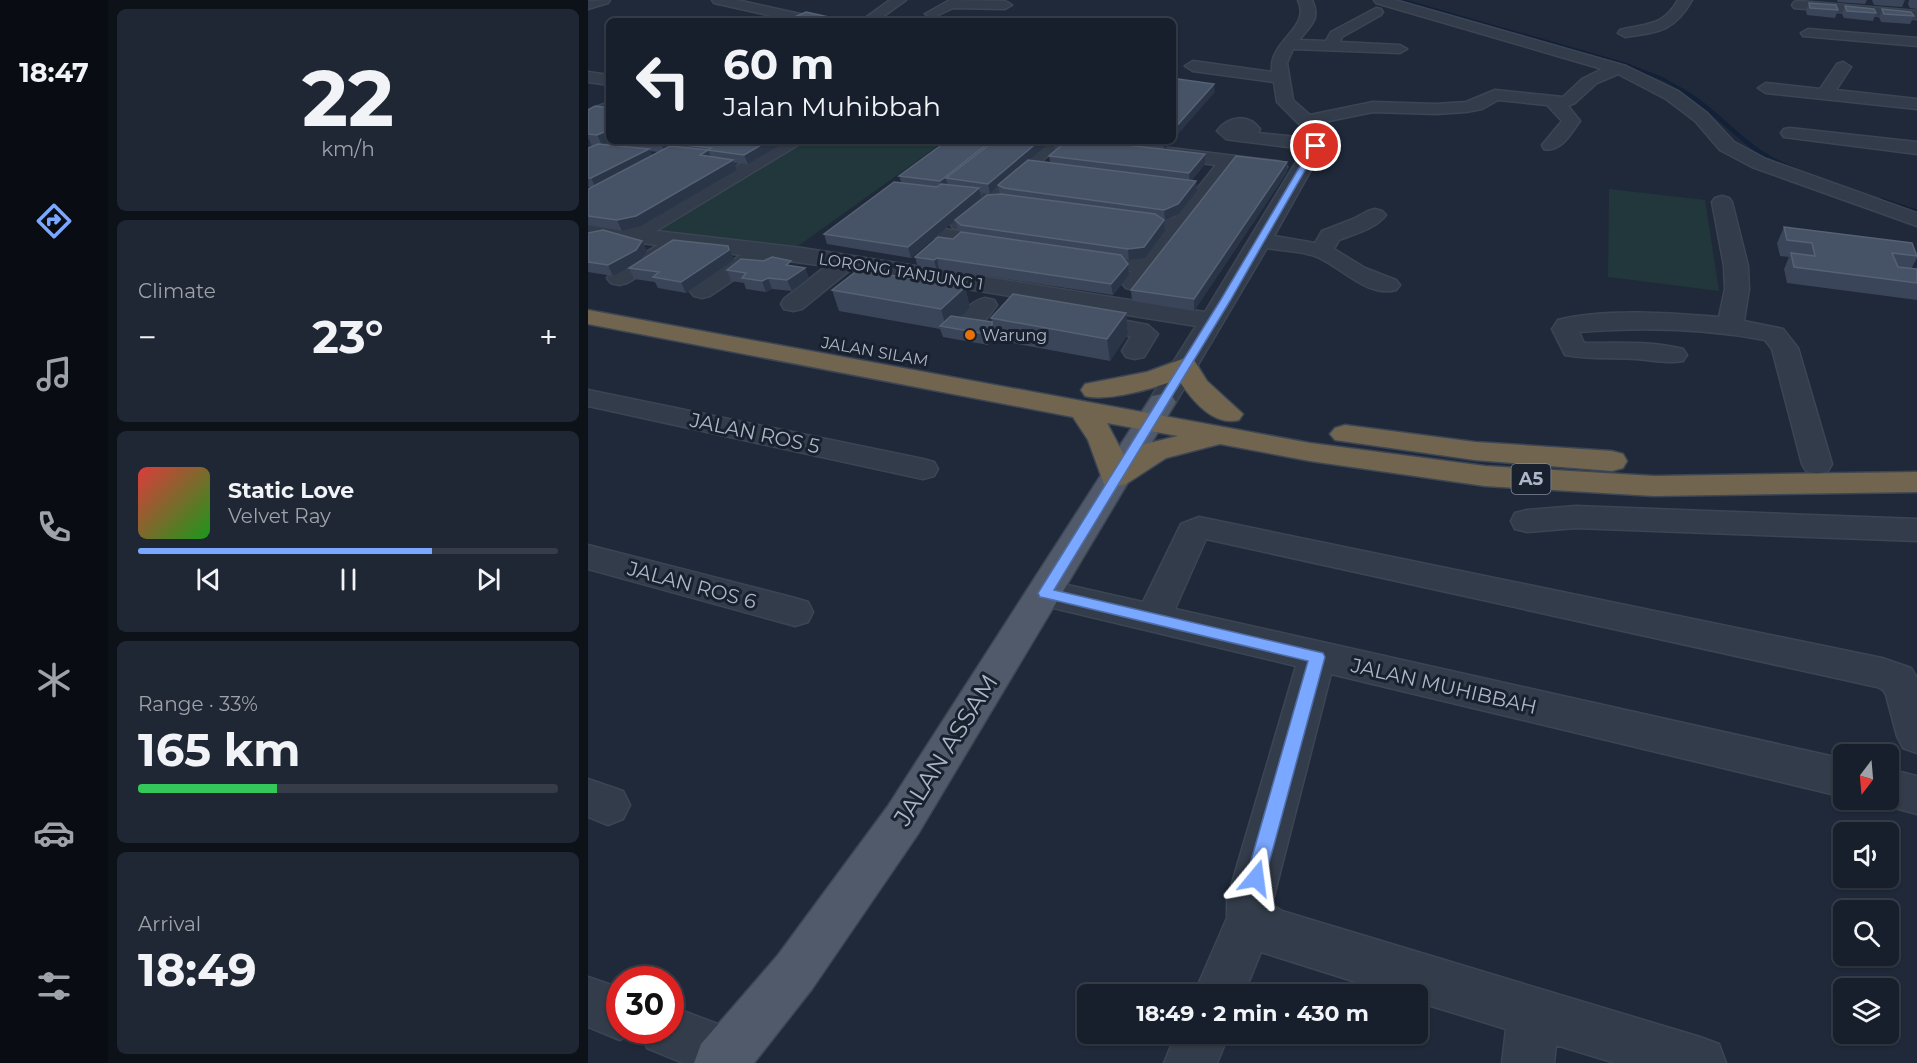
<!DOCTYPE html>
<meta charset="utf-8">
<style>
body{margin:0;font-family:Montserrat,sans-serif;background:#202734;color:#f1f3f6;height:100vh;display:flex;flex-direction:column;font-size:22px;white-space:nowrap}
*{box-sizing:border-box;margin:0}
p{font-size:20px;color:#9ea2a9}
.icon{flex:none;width:33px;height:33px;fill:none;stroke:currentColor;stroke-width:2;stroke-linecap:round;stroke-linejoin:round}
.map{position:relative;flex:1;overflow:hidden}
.details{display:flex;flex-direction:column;gap:9px;padding:9px;background:#0d1118;width:480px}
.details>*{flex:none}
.hud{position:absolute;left:18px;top:18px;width:570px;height:126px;border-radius:9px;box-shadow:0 2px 4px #0004,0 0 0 2px #363d48;background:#171f2c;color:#f1f3f6;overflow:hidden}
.needle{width:39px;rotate:196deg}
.tools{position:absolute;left:1245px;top:744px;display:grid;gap:12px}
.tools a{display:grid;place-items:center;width:66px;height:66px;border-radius:9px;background:#171f2c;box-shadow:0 2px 4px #0004,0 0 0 2px #363d48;font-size:30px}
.speed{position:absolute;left:18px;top:966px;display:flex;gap:12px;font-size:30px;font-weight:700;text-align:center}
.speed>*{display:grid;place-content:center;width:78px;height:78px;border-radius:50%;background:#171f2c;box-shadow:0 2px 4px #0004,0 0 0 2px #363d48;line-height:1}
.speed .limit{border:9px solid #d22;background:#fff;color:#111}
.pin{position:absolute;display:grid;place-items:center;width:51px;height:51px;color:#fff;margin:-26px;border:3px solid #fff;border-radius:50%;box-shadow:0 2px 6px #0007}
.me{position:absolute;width:66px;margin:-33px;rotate:16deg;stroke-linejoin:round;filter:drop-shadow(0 0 4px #0008)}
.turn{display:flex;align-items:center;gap:21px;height:126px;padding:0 18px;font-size:27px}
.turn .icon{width:78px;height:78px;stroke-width:2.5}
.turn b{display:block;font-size:42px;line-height:51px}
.big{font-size:45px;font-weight:700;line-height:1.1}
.details .widget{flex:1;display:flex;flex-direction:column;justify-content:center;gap:9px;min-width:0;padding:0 21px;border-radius:9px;background:#202734}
.details .dial{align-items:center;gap:0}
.dial b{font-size:78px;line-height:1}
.song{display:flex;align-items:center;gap:18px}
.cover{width:72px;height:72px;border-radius:9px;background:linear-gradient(135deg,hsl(0 70% 55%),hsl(120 70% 35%))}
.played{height:6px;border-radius:3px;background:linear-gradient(90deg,#7aa7ff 70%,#363d48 70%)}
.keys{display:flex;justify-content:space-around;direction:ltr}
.heat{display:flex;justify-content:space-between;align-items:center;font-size:33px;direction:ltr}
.charge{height:9px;border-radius:4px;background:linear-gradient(90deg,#34c759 33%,#363d48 0)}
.trip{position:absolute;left:489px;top:984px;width:351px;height:60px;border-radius:9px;background:#171f2c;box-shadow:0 2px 4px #0004,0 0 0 2px #363d48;font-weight:700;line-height:60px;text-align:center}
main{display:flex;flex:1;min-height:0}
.dock{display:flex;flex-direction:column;width:108px;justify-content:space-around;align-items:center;background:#090c12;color:#9ea2a9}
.dock .icon{width:42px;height:42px}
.dock .active{color:#7aa7ff}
.dock b{font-size:27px;color:#f1f3f6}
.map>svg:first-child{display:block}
.green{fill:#21373b}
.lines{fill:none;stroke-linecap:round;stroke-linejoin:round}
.stream-far2{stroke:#122038;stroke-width:3}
.stream-far1{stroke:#122038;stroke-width:4.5}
.stream{stroke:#122038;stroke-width:5}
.minor-casing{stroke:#3c4554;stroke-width:3}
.major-casing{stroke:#3c4554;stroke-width:3}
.highway-casing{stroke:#3d4655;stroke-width:3}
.minor{fill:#333c4a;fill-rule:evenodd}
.major{fill:#515a6b;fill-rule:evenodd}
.highway{fill:#71654f;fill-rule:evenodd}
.wall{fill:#3a4559;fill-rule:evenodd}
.shaded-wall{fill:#2a3548}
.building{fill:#465265;stroke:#566174;stroke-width:1.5}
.route{fill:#7aa7ff;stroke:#4f6da6;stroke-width:1.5}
.food-dot{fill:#e8710a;stroke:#19212f;stroke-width:2}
.labels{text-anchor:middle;stroke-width:6;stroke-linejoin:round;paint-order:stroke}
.far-street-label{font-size:16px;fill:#adb6c7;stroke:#19212f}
.far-poi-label{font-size:16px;fill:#adb6c7;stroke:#19212f;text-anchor:start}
.shield{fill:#19212f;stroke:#818999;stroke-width:1.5}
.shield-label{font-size:18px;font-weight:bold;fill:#adb6c7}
.street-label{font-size:20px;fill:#adb6c7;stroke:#19212f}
.near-street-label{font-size:24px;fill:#adb6c7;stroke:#19212f}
</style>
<main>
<nav class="dock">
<b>18:47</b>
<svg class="icon active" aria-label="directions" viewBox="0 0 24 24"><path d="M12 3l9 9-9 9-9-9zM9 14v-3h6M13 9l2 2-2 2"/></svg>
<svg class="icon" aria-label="music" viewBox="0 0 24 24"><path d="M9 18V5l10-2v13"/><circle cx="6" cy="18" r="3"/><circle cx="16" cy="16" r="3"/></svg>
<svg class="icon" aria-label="phone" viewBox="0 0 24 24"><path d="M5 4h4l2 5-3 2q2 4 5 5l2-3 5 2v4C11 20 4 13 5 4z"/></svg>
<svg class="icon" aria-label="climate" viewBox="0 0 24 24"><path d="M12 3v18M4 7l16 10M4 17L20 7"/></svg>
<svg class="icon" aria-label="car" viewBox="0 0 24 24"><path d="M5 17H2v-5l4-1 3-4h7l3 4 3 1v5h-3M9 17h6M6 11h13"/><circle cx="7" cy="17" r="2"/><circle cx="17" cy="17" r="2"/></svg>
<svg class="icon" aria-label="filters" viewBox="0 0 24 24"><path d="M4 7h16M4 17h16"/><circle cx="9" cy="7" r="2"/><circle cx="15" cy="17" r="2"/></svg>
</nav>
<section class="details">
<div class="widget dial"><b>22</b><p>km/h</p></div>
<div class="widget"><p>Climate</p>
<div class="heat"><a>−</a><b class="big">23°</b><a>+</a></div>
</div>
<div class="widget">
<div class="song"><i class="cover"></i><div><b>Static Love</b><p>Velvet Ray</p></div></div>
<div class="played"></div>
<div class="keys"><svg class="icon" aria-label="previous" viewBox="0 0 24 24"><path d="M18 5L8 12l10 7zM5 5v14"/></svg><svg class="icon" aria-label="pause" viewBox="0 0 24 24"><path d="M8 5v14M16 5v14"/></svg><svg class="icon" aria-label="next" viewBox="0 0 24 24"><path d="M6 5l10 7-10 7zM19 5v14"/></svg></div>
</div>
<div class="widget"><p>Range · 33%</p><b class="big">165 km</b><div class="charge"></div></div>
<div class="widget"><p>Arrival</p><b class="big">18:49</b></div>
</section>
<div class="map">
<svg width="1329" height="1063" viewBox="0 0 1329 1063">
<rect width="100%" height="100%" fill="#1f293a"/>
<g class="green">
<polygon points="215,141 357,141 210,246 66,230"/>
<polygon points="1021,189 1117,200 1131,291 1020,277"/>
</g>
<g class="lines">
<polyline class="stream-far2" points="813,0 1037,64 1075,79 1098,92"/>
<g class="stream-far1">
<path d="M1095,91C1122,107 1141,129 1165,147C1179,158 1195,165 1211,172"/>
<polyline points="1293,200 1317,208"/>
</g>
<polyline class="stream" points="1313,207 1329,212"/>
<g class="minor-casing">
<g id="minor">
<polygon points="22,0 20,3 0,9 0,1"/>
<polygon points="124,0 149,0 221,16 223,19 222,21 207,21 126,3"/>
<polygon points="302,0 318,0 289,21 273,21"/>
<polygon points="362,0 417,1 424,5 417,9 365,8 344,18 337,14"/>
<path d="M710,0H724C733,19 723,25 711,40L738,41L743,32L788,8L793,9L795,12L793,15L754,37L752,42L812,45L819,49L812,53L705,49L699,63L705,100L722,115L785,102L848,104L878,102L907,90L975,97L994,79L1014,69L788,3L786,0H807L1038,66L1090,91L1119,113L1146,142L1178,159L1329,213V226L1164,167L1132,150L1107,121L1078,99L1030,74L1009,83L987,103L980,106L992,121C983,133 973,153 956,149L954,145L974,121L959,105L910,100L894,109L878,112L848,114L785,112L731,123L738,133L737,145L686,236L727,243L734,231L765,219L780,211L787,209L794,211L798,215C788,229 766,234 751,240L746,249L777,268L808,280L812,285L808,290C778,298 753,266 727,256C712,251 694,251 679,248L588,402L584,408L574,410L564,408L560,402L608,326L262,270L214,309L205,311L196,309L193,304L196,299L238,266L178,258L122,296L114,298L106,296L102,291L106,286L153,255L92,247L89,253L39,283L31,285L23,283L19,278L23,273L70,245L0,237V223L42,228L191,141H213L210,145L68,231L214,248L617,312L716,149L644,140L638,139L629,131C640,116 660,113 672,129L670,133L719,138L720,133L689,102L686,82L605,71L597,66L605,61L684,72C680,40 724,29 710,0Z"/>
<path d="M1090,0H1104C1086,32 1070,32 1037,37L1030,33L1032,30C1059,23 1075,27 1090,0Z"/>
<polygon points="1211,1 1329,11 1329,19 1206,8 1204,5 1206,2"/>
<polygon points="1220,29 1329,38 1329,46 1215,36 1213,33"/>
<polygon points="1255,62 1263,67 1248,90 1329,99 1329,109 1178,93 1170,88 1178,83 1232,89 1249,64"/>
<polygon points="0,72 21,75 21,85 0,82"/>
<polygon points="21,102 21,113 0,121 0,110"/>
<polygon points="1202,128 1329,142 1329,154 1196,137 1193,133 1196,129"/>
<polygon points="21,138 21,141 39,141 36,145 0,162 0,149"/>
<polygon points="456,141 476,141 381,228 373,229 365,228 362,223 365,218"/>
<polygon points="574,147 689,161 696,163 699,167 696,171 689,173 647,168 554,288 546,290 538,288 534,283 543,271 487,262 484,257 487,252 495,250 553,258 577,229 523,222 520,217 523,212 531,211 586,218 628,165 567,157 565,153 567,149"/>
<path d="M1134,196L1141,198L1144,202L1160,266L1161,289L1156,321L1195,329L1210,348L1244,464L1240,471L1229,474L1218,471L1214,464L1184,349L1177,340C1116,328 1053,327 991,332L996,343C1029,343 1063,341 1095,349L1099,355L1095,361C1080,364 1064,360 1048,359C1024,357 1001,360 977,355L964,329L970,320C1016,308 1084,313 1131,317L1137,289L1136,266L1124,202L1127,198Z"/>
<polygon points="357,229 412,237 420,239 423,244 420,249 412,251 349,241 346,236 349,231"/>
<path d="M397,298L406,300L409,305C399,320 385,337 366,332L362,327C370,315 383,301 397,298Z"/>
<polygon points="513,316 560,325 570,334 556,357 547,359 538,357 534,351 543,336 504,329 500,324 504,319"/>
<polygon points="0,390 335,459 346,462 350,469 346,476 335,479 0,406"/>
<polygon points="988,506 1329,519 1329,541 988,528 939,532 927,529 923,521 927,513 939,510"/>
<polygon points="611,517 1294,658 1323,668 1329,678 1329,753 1315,748 1309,736 1298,695 1295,690 1289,687 618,539 587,609 1256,759 1256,797 743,674 685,900 686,906 694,911 1112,1037 1131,1044 1138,1063 1027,1063 968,1045 966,1063 914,1063 918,1029 830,1002 830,994 806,994 673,952 656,994 606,994 639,918 639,900 708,666 457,606 445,602 439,593 445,584 457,580 555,602 593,524"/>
<polygon points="0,545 207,598 220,602 225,612 220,622 207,626 0,569"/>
<polygon points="1300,769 1329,776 1329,814 1285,802 1284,800 1300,800"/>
<polygon points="0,779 35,791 42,805 35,819 20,825 0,817"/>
<polygon points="0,977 32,988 32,1030 50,1032 32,1040 0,1027"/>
<polygon points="82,1006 159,1035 166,1054 163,1063 95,1063 59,1048 51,1030 82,1030"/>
<polygon points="588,1034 641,1034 629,1063 576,1063"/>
</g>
</g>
<g class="major-casing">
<polygon id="major" points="574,394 584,396 588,402 330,834 224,989 166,1063 106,1063 113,1044 190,955 300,806 560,402 564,396"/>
</g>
<g class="highway-casing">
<g id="highway">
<path d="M0,310L722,443L897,466L1066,476L1329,472V492L1066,496L897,486L722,461L632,444L578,458L538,484L527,487L516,484L500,440L485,417L0,324ZM519,423L590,436L557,444L537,457Z"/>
<path d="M597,358L606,360L619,381L655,414L651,420C625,427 603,399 590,379C568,388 520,402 497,396L493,390L497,384L559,372Z"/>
<polygon points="757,425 887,442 1024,451 1035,454 1039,461 1035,468 1024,471 887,460 747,440 742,434 747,428"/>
</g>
</g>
<use href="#minor" class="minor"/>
<use href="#major" class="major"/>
<use href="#highway" class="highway"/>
</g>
<g class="wall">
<polygon points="1249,0 1279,0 1277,4 1250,2"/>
<polygon points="1284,0 1317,0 1314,7 1286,5"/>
<polygon points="1321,0 1329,0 1329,9 1322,8 1320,4"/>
<polygon points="1221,3 1250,10 1247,18 1219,15 1218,11"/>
<polygon points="1257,6 1288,13 1285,21 1256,18 1254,14"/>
<polygon points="1294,9 1326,16 1322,24 1293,22 1291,17"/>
<path d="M21,108V141L15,144L26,145L24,141H199L160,164L146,163L149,170L53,226L34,231L0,225V189L3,187H0V110ZM62,151L71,152L64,156Z"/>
<path d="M469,141H509H506L531,144V141H584L576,150L617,164L604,180L608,181L609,191L591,214L576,220L577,231L557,258L541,260L536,259L540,264L541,275L525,295L351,269L349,271L330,268L327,257L365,239L372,233L370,230L367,220L323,258L239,244L236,234L313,182L311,176L460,144L441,160L462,162L461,156L467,151L466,144ZM410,186L412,194L367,220L393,198L391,192L402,194Z"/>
<polygon points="699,162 699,172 606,311 544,301 543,290"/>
<polygon points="1196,227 1329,254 1329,258 1323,269 1329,269 1329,300 1199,283 1196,269 1201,257 1192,256 1189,243"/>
<polygon points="0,233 54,241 59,251 54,260 146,260 98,293 70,288 67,282 46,279 41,268 45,265 25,276 0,272"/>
<polygon points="205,266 217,268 221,278 204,291 184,289 178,292 158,289 156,283 143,281 139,270"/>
<polygon points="377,287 382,308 372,317 404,322 403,318 538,313 540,334 522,361 408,340 407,336 400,345 355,337 352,329 251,311 244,290"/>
</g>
<g class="shaded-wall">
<polygon points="626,84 627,92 585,140 585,130"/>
<polygon points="21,130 21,141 14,145 9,135"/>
<polygon points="1,139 5,149 0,152 0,140"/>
<polygon points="77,141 99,141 87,144 88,147 77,153 73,143"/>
<polygon points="180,141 199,141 160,164 156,155"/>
<polygon points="403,141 417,141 358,178 360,187 354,191 352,181"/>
<polygon points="451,141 459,141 460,144 411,186 410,185 410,186 402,194 400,184"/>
<polygon points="575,141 584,141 576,150"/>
<polygon points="61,149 66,158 8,188 3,178"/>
<polygon points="120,150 124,160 112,155"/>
<polygon points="617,154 617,164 602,183 601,173"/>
<polygon points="145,160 149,170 53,226 34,231 29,220"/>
<polygon points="699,162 699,172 606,311 606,299"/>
<polygon points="608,181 609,191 591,214 577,220 576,210"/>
<polygon points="391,188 393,198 323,258 320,247"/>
<polygon points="576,220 577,231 557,258 541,260 540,249"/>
<polygon points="54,241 59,251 53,261 25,276 20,265"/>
<polygon points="140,246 146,260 98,293 93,282"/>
<polygon points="349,258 351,269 349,271 346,260"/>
<polygon points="540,264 541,275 525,295 523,284"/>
<polygon points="217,268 221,278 204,291 199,280"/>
<polygon points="180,278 184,289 178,292 174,281"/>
<polygon points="377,287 382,308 362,327 358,327 353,309"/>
<polygon points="538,313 540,334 522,361 519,339"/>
<polygon points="404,325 407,336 400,345 398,334"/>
</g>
<g class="building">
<polygon points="1221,3 1248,5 1250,10 1222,8"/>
<polygon points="1257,6 1286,9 1288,13 1259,11"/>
<polygon points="1294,9 1323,12 1326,16 1296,14"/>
<polygon points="218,12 259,21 197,21"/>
<polygon points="590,79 626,84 585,130 585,83"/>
<polygon points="7,106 21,108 21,130 9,135 0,134 0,110"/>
<polygon points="54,141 77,141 73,143"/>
<polygon points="93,141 180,141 156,155 120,150 112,155 145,160 48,216 29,220 0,216 0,189 82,146 120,150 123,148 87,144"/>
<polygon points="359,141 403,141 352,181 311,176"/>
<polygon points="406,141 451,141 400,184 358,178"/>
<polygon points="469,141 503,141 617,154 601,173 461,156 474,145 466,144"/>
<polygon points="10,144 61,149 3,178 0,178 0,148"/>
<polygon points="648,156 699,162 606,299 543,290"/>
<polygon points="440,160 608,181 590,204 576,210 416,188 410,185"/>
<polygon points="306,182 349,187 353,184 391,188 320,247 236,234"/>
<polygon points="413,194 567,214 576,220 556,247 540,249 373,225 367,220 399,195"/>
<polygon points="1196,227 1324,243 1329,256 1304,253 1310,267 1329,269 1329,283 1206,267 1203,253 1227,256 1224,243 1199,240"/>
<polygon points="15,230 54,241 48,250 20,265 0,262 0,233"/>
<polygon points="373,232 533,255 540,264 523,284 349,258 346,260 327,257 350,237 365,239"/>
<polygon points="85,240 140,246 141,250 93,282 65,277 71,272 41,268"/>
<polygon points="184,257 203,261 198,265 217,268 199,280 180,278 174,281 154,278 158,273 139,270 153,259 176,261"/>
<polygon points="270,270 377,287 353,309 244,290"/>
<polygon points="425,294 538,313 519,339 403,318"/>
<polygon points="363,316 404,322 404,325 398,334 352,326"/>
</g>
<polygon class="route" points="728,143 731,146 642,301 466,590 735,653 737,657 677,878 674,885 668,887 661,885 658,878 720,661 457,598 452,597 450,593 632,301 724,146"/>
<circle class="food-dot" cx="382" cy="335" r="6"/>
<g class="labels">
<g class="far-street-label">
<text transform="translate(313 271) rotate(9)" y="6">LORONG TANJUNG 1</text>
<text transform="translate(287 351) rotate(10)" y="6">JALAN SILAM</text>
</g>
<g class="far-poi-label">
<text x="394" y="341">Warung</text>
</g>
<rect class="shield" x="923.5" y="464" width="39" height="30" rx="4.5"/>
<g class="shield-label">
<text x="943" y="485">A5</text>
</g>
<g class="street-label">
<text transform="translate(167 433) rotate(12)" y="7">JALAN ROS 5</text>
<text transform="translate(104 585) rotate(15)" y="7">JALAN ROS 6</text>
<text transform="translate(856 686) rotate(13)" y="7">JALAN MUHIBBAH</text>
</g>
<g class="near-street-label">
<text transform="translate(358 750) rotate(-58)" y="8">JALAN ASSAM</text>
</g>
</g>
</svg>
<div class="tools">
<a><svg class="needle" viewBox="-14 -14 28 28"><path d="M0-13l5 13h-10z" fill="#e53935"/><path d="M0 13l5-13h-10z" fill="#9ea2a9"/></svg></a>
<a><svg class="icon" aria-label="sound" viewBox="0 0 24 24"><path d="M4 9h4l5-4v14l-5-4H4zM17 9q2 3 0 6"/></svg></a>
<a><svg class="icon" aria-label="search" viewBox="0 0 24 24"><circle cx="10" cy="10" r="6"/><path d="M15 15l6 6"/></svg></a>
<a><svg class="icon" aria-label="layers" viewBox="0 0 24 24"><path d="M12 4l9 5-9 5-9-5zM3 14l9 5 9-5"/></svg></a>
</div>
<div class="speed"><div class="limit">30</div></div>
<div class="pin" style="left:728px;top:146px;background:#d93025"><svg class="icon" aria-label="arrive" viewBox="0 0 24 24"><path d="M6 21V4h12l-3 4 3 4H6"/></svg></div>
<svg class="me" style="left:668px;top:878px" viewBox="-20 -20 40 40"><path d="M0-17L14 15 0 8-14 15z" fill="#7aa7ff" stroke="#fff" stroke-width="4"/></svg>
<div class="trip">18:49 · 2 min · 430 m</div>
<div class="hud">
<div class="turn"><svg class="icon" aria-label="left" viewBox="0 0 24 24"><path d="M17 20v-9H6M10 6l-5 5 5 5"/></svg><div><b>60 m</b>Jalan Muhibbah</div></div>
</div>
</div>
</main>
